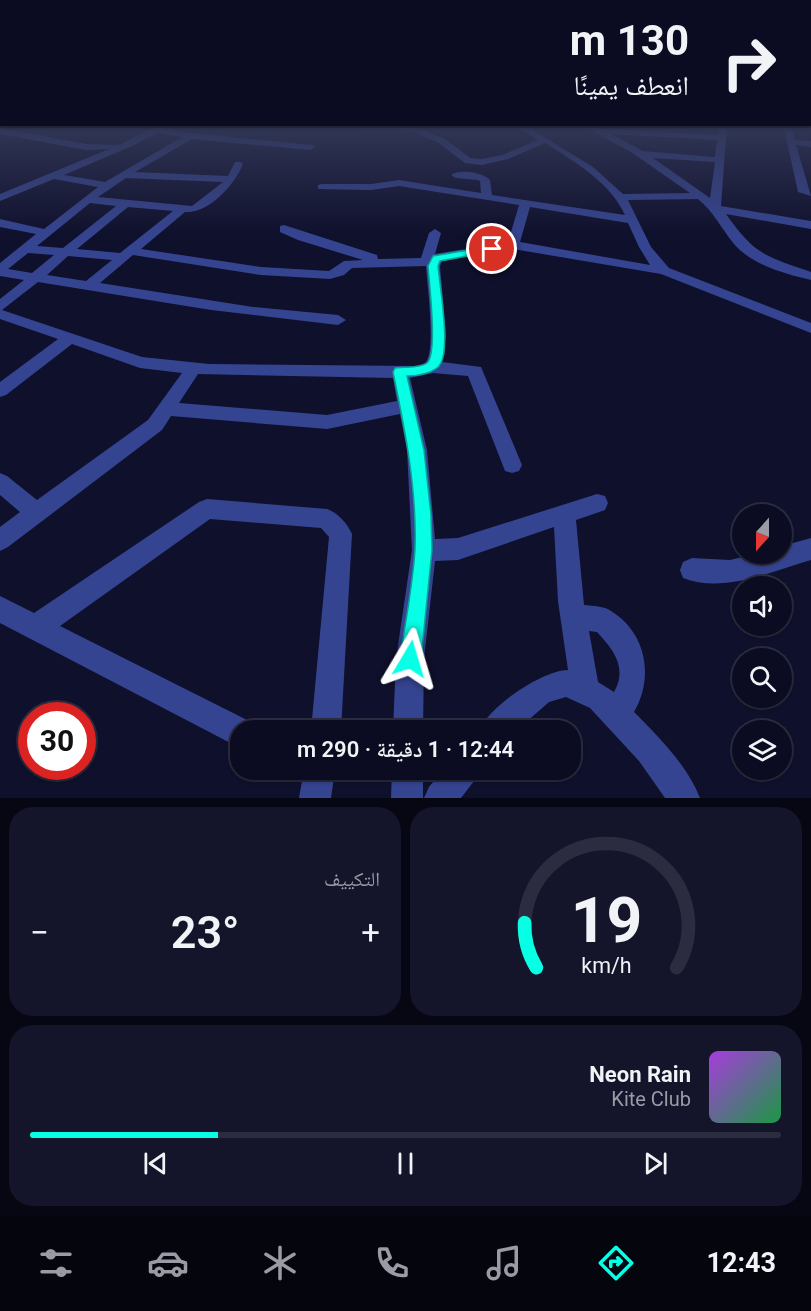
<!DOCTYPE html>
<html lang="ar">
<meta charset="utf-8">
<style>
body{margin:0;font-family:Roboto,"Noto Naskh Arabic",sans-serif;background:#14152a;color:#f1f3f6;direction:rtl;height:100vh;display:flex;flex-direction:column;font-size:22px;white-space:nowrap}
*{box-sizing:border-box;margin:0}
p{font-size:20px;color:#9a9ba5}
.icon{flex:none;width:33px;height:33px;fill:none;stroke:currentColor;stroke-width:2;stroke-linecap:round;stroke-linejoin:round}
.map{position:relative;height:798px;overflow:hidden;direction:ltr}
.panel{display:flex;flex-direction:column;gap:9px;padding:9px;background:#060712;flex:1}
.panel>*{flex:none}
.top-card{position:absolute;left:0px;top:0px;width:812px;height:126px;box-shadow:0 2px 4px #0004,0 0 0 2px #2b2c3f;direction:rtl;background:#0b0c21;color:#f1f3f6;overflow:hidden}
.needle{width:39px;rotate:201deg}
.controls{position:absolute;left:732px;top:504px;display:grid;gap:12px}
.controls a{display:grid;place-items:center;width:60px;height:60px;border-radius:50%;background:#0b0c21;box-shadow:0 2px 4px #0004,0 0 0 2px #2b2c3f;font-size:30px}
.speed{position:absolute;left:18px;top:702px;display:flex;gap:12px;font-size:30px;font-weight:700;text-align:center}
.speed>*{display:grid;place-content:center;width:78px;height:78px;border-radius:50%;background:#0b0c21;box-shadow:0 2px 4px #0004,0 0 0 2px #2b2c3f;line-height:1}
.speed .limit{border:9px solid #d22;background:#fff;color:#111}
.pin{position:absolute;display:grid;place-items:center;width:51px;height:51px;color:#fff;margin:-26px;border:3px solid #fff;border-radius:50%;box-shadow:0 2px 6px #0007}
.me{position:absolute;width:66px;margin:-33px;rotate:7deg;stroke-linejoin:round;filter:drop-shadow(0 0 4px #0008)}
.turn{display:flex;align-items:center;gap:21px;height:126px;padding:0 24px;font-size:27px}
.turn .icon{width:78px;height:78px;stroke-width:2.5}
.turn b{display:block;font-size:42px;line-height:51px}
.big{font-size:45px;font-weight:600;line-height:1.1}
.panel .tile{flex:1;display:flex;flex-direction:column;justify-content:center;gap:9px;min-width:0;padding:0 21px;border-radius:24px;background:#14152a}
.panel .dial{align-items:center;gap:0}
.dial svg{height:156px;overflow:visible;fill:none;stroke:#2b2c3f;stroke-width:7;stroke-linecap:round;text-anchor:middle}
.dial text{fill:#f1f3f6;stroke:none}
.song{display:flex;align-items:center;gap:18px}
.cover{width:72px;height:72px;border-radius:9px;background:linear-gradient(135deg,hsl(280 70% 55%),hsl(140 70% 35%))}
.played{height:6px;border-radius:3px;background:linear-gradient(90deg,#06ffe5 25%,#2b2c3f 25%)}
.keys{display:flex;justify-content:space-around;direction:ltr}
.heat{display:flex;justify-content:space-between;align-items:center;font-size:33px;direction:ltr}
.panel .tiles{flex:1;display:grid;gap:9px;grid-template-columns:1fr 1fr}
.tile:last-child{grid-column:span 2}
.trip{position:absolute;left:230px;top:720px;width:351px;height:60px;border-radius:24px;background:#0b0c21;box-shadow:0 2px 4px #0004,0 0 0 2px #2b2c3f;font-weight:600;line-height:60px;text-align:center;direction:rtl}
.dock{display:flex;height:96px;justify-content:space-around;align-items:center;background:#04050d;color:#9a9ba5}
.dock .icon{width:42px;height:42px}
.dock .current{color:#06ffe5}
.dock b{font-size:27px;color:#f1f3f6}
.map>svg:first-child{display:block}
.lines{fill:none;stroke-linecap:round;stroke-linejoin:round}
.minor{fill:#354490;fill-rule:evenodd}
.route{fill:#06ffe5;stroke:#04a695;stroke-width:1.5}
</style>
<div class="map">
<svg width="811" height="798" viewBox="0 0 811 798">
<rect width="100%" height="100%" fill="#0f102c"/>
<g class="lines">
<g class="minor">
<path d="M160,124H171L164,129L190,133L313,145L315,147L310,150L192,139L135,172L228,176L235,162H241L243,164C235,184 209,214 185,212L141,249L261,267L329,271L344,261L363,260L298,240L280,232V226L284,225L377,255L378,259L421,258L429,233L435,229L441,233L435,254L508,242L519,205L399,186L371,190L318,189V185L322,184H371L399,180L481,193L480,181L478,180L456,178L451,175C460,169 482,172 490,180L492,195L625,215C610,182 575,162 545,143L508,159L482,165L465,163L439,143L412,131L280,124L413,126L445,139L470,158L482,159L502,155L538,140L512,124H523L593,167L623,194L690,193L631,152L579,124H591L601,129L718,135L719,124H727L721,206L811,221V229L726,214C755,255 765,256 811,272V280C785,274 752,265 734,244C721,228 714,212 698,199L628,200L651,247L669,268L811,323V333L661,274L513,249L442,261L440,266L446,336L442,362L481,367L522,465L519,471L512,473L505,471L468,376L433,373L410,378L427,450L435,539L458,538L597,494L605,496L608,503L605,510L576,520L584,605C593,606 604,606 611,611C647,633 654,678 634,712C659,737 687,765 700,798H665L639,761L590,708L566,697L549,702L517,730H480C488,707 543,670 568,670L558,601L554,527L458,560L435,561L424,659L423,730H393L396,659L412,550L407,450L400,414L327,429L171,416L162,430L8,547L0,551V527L20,512L0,495V473L7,476L37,500L148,420L182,373L140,368L72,344L6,395L0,397V382L58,339L0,319V299L24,280L0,276V263L36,234L0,227V219L44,229L98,187L54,179L0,201V194L109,149L86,150L0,134V128L86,144L119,145ZM157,133L182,137L105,182L64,175L132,146ZM611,134L717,140L715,157L643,151ZM653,158L715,162L710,198ZM126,178L223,182L192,206L98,197ZM90,203L116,206L63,248L37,246ZM128,207L173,211L120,253L77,249ZM530,207L628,223L639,247L650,265L520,242ZM28,253L54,255L32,273L8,269ZM133,255L261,275L330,279L344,275L352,268L426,266C427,283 436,349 426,362C423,365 417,365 413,366L209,364L142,357L2,310L38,282L211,310L338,325L346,320L338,315L253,307L100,283ZM68,256L112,260L86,281L47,275ZM198,374L393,378L397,401L327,415L179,403ZM589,631L597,632C613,649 628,668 614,692L598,682Z"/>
<polygon points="783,124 791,124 795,140 811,141 811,147 796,145 811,196 798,192"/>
<polygon points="797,124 811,124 811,128 798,126"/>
<path d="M207,499L327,509C338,513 347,523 352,534L341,730H311L329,537L321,528L210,519L60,626L251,722L254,730H240V748L0,623V596L34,613L199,502Z"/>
<path d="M811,538V560C772,571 724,594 683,578L680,570L683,562L692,558L730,560L755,554H782V546Z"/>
<polygon points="304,770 335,770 331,798 299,798"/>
<polygon points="392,770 423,770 423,798 391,798"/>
<polygon points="443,770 479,770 474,781 461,798 424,798 429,787"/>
</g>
</g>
<linearGradient id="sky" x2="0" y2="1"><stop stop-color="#080918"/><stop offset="0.53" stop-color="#313756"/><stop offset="1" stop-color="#313756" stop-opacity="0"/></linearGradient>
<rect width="811" height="235" fill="url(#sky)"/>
<path class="route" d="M492,246L495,247V251L440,261L438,266C440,287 450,346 441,363C436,373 418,376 407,376L424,450L431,515L432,550L421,659L418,666L410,669L403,666L400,659C405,623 413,585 415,549C417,489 405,430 393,372L395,368C405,366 419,369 427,363C438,354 429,282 428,266L433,256Z"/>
</svg>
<div class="controls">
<a><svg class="needle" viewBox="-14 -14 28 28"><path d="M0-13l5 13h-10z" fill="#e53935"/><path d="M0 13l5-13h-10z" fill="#9a9ba5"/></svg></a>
<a><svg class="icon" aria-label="sound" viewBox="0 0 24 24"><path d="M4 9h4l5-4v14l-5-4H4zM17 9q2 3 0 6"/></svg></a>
<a><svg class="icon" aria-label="search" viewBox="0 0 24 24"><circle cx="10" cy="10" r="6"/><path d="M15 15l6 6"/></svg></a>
<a><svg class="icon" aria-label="layers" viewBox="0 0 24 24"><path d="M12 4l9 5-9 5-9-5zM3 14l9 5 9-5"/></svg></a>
</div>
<div class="speed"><div class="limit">30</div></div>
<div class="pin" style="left:492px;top:249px;background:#d93025"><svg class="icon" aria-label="arrive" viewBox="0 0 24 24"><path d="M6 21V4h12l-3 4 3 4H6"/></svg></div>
<svg class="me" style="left:410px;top:659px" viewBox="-20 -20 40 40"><path d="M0-17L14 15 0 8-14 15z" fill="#06ffe5" stroke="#fff" stroke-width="4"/></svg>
<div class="trip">12:44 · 1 دقيقة · 290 m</div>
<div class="top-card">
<div class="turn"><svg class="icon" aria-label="right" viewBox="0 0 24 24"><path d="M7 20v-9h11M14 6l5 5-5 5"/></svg><div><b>130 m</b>انعطف يمينًا</div></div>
</div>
</div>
<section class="panel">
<div class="tiles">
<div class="tile dial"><svg viewBox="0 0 100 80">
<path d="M14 69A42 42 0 1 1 86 69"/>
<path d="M14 69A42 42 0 0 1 8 46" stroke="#06ffe5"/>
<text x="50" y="56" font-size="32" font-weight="700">19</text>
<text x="50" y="72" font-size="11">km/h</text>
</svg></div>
<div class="tile"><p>التكييف</p>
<div class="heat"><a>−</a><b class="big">23°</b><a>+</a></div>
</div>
<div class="tile">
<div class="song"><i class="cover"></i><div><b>Neon Rain</b><p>Kite Club</p></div></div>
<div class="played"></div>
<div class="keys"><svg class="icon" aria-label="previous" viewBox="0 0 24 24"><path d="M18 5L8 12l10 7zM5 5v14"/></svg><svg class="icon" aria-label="pause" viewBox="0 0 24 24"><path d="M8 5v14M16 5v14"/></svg><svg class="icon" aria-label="next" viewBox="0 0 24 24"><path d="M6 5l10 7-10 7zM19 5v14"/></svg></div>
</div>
</div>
</section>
<nav class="dock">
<b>12:43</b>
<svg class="icon current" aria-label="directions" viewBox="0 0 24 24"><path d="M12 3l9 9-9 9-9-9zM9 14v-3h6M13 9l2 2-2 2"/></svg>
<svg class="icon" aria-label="music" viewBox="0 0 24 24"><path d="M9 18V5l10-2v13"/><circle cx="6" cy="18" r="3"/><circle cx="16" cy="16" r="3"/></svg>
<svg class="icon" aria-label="phone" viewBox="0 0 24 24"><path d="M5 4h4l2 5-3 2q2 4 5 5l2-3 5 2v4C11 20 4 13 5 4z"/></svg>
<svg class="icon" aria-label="climate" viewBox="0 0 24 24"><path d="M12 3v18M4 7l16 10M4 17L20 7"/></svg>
<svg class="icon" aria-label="car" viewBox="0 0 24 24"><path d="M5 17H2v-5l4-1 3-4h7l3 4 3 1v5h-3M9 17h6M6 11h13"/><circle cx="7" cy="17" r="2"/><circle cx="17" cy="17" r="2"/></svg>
<svg class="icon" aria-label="filters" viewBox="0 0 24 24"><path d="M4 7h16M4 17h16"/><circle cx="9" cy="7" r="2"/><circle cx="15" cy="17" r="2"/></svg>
</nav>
